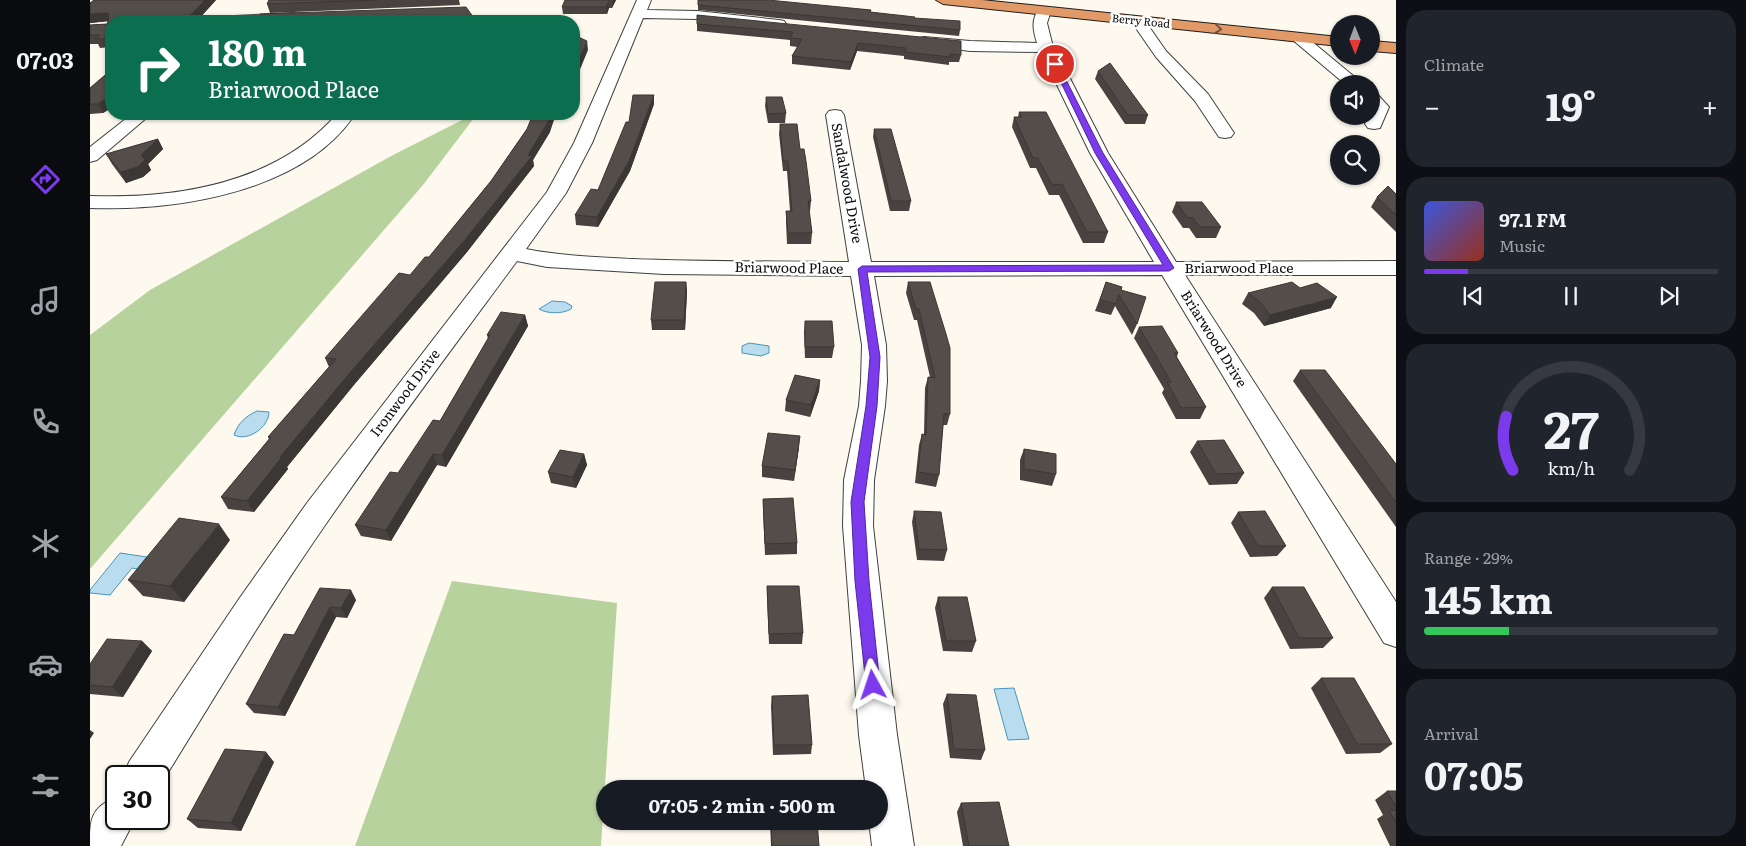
<!DOCTYPE html>
<meta charset="utf-8">
<style>
body{margin:0;font-family:Literata,serif;background:#20242c;color:#f1f3f6;height:100vh;display:flex;flex-direction:column;font-size:19px;white-space:nowrap}
*{box-sizing:border-box;margin:0}
p{font-size:16px;color:#9ea1a6}
.icon{flex:none;width:28px;height:28px;fill:none;stroke:currentColor;stroke-width:2;stroke-linecap:round;stroke-linejoin:round}
.map{position:relative;flex:1;overflow:hidden}
.panel{display:flex;flex-direction:column;gap:10px;padding:10px;background:#0d0f14;width:350px}
.panel>*{flex:none}
.guide{position:absolute;left:15px;top:15px;width:475px;height:105px;border-radius:20px;box-shadow:0 1px 4px #0004;background:#0b6e4f;color:#fff;overflow:hidden}
.needle{width:32px;rotate:179deg}
.fabs{position:absolute;left:1240px;top:15px;display:grid;gap:10px}
.fabs a{display:grid;place-items:center;width:50px;height:50px;border-radius:50%;background:#171b24;box-shadow:0 1px 4px #0004;font-size:25px}
.speed{position:absolute;left:15px;top:765px;display:flex;gap:10px;font-size:25px;font-weight:700;text-align:center}
.speed>*{display:grid;place-content:center;width:65px;height:65px;border-radius:50%;background:#171b24;box-shadow:0 1px 4px #0004;line-height:1}
.speed .limit{border:2px solid #111;border-radius:8px;background:#fff;color:#111}
.pin{position:absolute;display:grid;place-items:center;width:42px;height:42px;color:#fff;margin:-21px;border:2px solid #fff;border-radius:50%;box-shadow:0 1px 5px #0007}
.me{position:absolute;width:55px;margin:-28px;rotate:355deg;stroke-linejoin:round;filter:drop-shadow(0 0 4px #0008)}
.turn{display:flex;align-items:center;gap:18px;height:105px;padding:0 20px;font-size:22px}
.turn .icon{width:65px;height:65px;stroke-width:2.5}
.turn b{display:block;font-size:35px;line-height:42px}
.big{font-size:38px;font-weight:700;line-height:1.1}
.panel .tile{flex:1;display:flex;flex-direction:column;justify-content:center;gap:8px;min-width:0;padding:0 18px;border-radius:20px;background:#20242c}
.panel .dial{align-items:center;gap:0}
.dial svg{height:130px;overflow:visible;fill:none;stroke:#363941;stroke-width:7;stroke-linecap:round;text-anchor:middle}
.dial text{fill:#f1f3f6;stroke:none}
.song{display:flex;align-items:center;gap:15px}
.cover{width:60px;height:60px;border-radius:8px;background:linear-gradient(135deg,hsl(230 70% 55%),hsl(10 70% 35%))}
.played{height:5px;border-radius:2px;background:linear-gradient(90deg,#7c3aed 15%,#363941 15%)}
.keys{display:flex;justify-content:space-around;direction:ltr}
.heat{display:flex;justify-content:space-between;align-items:center;font-size:28px;direction:ltr}
.charge{height:8px;border-radius:4px;background:linear-gradient(90deg,#34c759 29%,#363941 0)}
.trip{position:absolute;left:506px;top:780px;width:292px;height:50px;border-radius:25px;background:#171b24;box-shadow:0 1px 4px #0004;font-weight:700;line-height:50px;text-align:center}
main{display:flex;flex:1;min-height:0}
.dock{display:flex;flex-direction:column;width:90px;justify-content:space-around;align-items:center;background:#090b0e;color:#9ea1a6}
.dock .icon{width:35px;height:35px}
.dock .active{color:#7c3aed}
.dock b{font-size:22px;color:#f1f3f6}
.map>svg:first-child{display:block}
.forest{fill:#b8d29e}
.water{fill:#b9ddee;stroke:#4a94bc}
.lines{fill:none;stroke-linecap:round;stroke-linejoin:round}
.minor-casing{stroke:#404040;stroke-width:2}
.highway-casing{stroke:#1e1e1e;stroke-width:2}
.minor{fill:#fff;fill-rule:evenodd}
.highway{fill:#e29968;fill-rule:evenodd}
.wall{fill:#484340}
.shaded-wall{fill:#3b3734}
.building{fill:#544e4a;stroke:#3b3734}
.oneway{stroke:#78533a}
.route{fill:#7c3aed;stroke:#51269a}
.labels{text-anchor:middle;stroke-width:5;stroke-linejoin:round;paint-order:stroke}
.far-street-label{font-size:11px;fill:#0d0d0d;stroke:#fff}
.street-label{font-size:14px;fill:#0d0d0d;stroke:#fff}
</style>
<main>
<nav class="dock">
<b>07:03</b>
<svg class="icon active" aria-label="directions" viewBox="0 0 24 24"><path d="M12 3l9 9-9 9-9-9zM9 14v-3h6M13 9l2 2-2 2"/></svg>
<svg class="icon" aria-label="music" viewBox="0 0 24 24"><path d="M9 18V5l10-2v13"/><circle cx="6" cy="18" r="3"/><circle cx="16" cy="16" r="3"/></svg>
<svg class="icon" aria-label="phone" viewBox="0 0 24 24"><path d="M5 4h4l2 5-3 2q2 4 5 5l2-3 5 2v4C11 20 4 13 5 4z"/></svg>
<svg class="icon" aria-label="climate" viewBox="0 0 24 24"><path d="M12 3v18M4 7l16 10M4 17L20 7"/></svg>
<svg class="icon" aria-label="car" viewBox="0 0 24 24"><path d="M5 17H2v-5l4-1 3-4h7l3 4 3 1v5h-3M9 17h6M6 11h13"/><circle cx="7" cy="17" r="2"/><circle cx="17" cy="17" r="2"/></svg>
<svg class="icon" aria-label="filters" viewBox="0 0 24 24"><path d="M4 7h16M4 17h16"/><circle cx="9" cy="7" r="2"/><circle cx="15" cy="17" r="2"/></svg>
</nav>
<div class="map">
<svg width="1306" height="846" viewBox="0 0 1306 846">
<rect width="100%" height="100%" fill="#fdf9ee"/>
<g class="forest">
<polygon points="384,114 387,114 333,185 0,569 0,335 60,290 303,155"/>
<polygon points="362,581 527,603 511,846 265,846"/>
</g>
<g class="water">
<path d="M462,301L475,302L482,306L481,309C473,314 457,314 449,309Z"/>
<polygon points="659,343 679,346 679,353 671,356 652,353 652,346"/>
<path d="M167,411L179,412C179,427 158,442 144,435C148,423 156,416 167,411Z"/>
<polygon points="30,553 57,557 47,569 42,568 20,595 0,593 0,590"/>
<polygon points="924,688 939,739 918,740 904,689"/>
</g>
<g class="lines">
<g class="minor-casing">
<g id="minor">
<path d="M547,0H561L557,10L607,11L689,20L694,21L696,24L694,27L689,28L607,19L553,18L502,143L476,193L436,249C471,256 506,257 542,259C614,262 687,261 759,262L736,115L739,111L745,110L751,111L754,115L781,262H1064L1000,153L951,52L880,51L834,45L829,44L827,41L829,38L834,37L880,41L947,43C943,30 941,20 949,8L954,7L961,11L957,23L962,43L1018,153L1086,262L1306,261V275H1095L1306,602V647L1294,643L1072,275L784,276L796,345L797,381L795,406L784,480L783,526L807,735L824,846H782L779,821H790V789H776L769,735L753,526L754,480L769,406L771,381L772,345L761,276L574,274L457,267L427,261C364,346 300,431 240,518C179,605 125,697 69,787V776H34L39,762L149,599L217,503L457,192L484,143Z"/>
<polygon points="204,13 209,14 211,17 209,20 116,21 118,18 123,17"/>
<polygon points="1048,17 1053,18 1076,51 1118,94 1144,133 1141,137 1135,138 1129,137 1105,101 1066,57 1041,21 1043,18"/>
<polygon points="1209,34 1214,35 1273,84 1255,84 1204,41 1202,38 1204,35"/>
<polygon points="1281,93 1287,94 1299,107 1290,128 1284,129 1278,128 1275,124 1278,116 1281,116"/>
<polygon points="42,114 61,114 7,160 0,162 0,147"/>
<path d="M247,114H260L263,117C210,193 85,211 0,208V196C88,199 187,183 247,114Z"/>
<path d="M26,797V819H45L31,846H0C0,820 0,808 26,797Z"/>
</g>
</g>
<g class="highway-casing">
<g id="highway">
<polygon points="846,0 892,0 1249,37 1249,46 853,4"/>
<polygon points="1281,41 1306,43 1306,53 1281,51"/>
</g>
</g>
<use href="#minor" class="minor"/>
<use href="#highway" class="highway"/>
</g>
<g class="wall">
<polygon points="126,0 107,21 21,21 21,47 10,48 8,44 0,44 0,25 17,24 18,21 0,23 0,3"/>
<polygon points="179,0 369,0 370,5 180,13 177,4"/>
<polygon points="526,0 522,8 519,8 517,14 473,14 472,7"/>
<polygon points="608,0 781,10 781,12 825,18 870,30 869,36 608,10"/>
<polygon points="607,15 871,55 869,62 859,62 859,65 814,59 814,56 767,51 760,70 702,64 702,56 708,47 700,46 700,40 607,31"/>
<polygon points="21,70 21,108 13,113 0,114 0,88"/>
<polygon points="1008,71 1058,115 1055,124 1035,124 1005,79"/>
<polygon points="676,97 696,113 695,123 678,123 675,106"/>
<polygon points="564,104 540,171 508,227 486,225 485,215 508,190 539,122"/>
<polygon points="929,112 1018,232 1014,243 993,243 969,195 959,195 946,168 940,168 922,127 924,117 928,117"/>
<polygon points="690,124 710,149 721,201 720,211 719,211 722,233 721,244 697,244 696,222 696,211 700,211 697,171 693,171 689,134"/>
<polygon points="437,129 460,132 443,160 444,166 377,252 263,386 197,467 198,469 164,512 138,509 131,497 179,439 178,437 239,367 235,358 339,257 401,181"/>
<polygon points="784,129 821,201 819,211 800,211 783,137"/>
<polygon points="68,139 73,149 58,164 61,170 53,177 36,183 22,164 16,154"/>
<polygon points="1306,194 1306,232 1281,207 1287,197"/>
<polygon points="1086,202 1131,227 1126,238 1106,238 1099,228 1093,228 1082,212"/>
<polygon points="596,282 597,292 595,330 562,330 561,320"/>
<polygon points="818,282 840,282 860,414 857,425 853,425 849,475 846,487 825,483 829,445 832,434 834,434 835,388 838,377 840,377 827,320 824,320 816,293"/>
<polygon points="1016,282 1031,290 1047,324 1042,335 1025,306 1021,315 1005,311"/>
<polygon points="1158,293 1241,308 1174,326 1164,313 1152,304"/>
<polygon points="435,315 438,326 356,467 347,465 301,541 271,536 265,525 308,473 350,421 398,339 397,335"/>
<polygon points="715,321 744,347 742,358 715,358 714,332"/>
<polygon points="1049,327 1088,353 1087,357 1116,407 1110,419 1086,419 1072,393 1074,389 1044,338"/>
<polygon points="1210,370 1306,464 1306,527 1203,381"/>
<polygon points="730,380 729,391 720,417 695,411 696,400"/>
<polygon points="1107,441 1154,473 1147,484 1119,485 1100,452"/>
<polygon points="709,447 704,481 672,477 672,466"/>
<polygon points="934,449 966,474 962,486 930,480 930,460"/>
<polygon points="494,454 497,465 486,488 461,483 458,472"/>
<polygon points="673,499 707,543 707,554 675,555 673,510"/>
<polygon points="824,511 857,550 854,561 827,560 822,522"/>
<polygon points="1148,512 1196,546 1187,556 1160,557 1141,523"/>
<polygon points="140,540 94,602 53,596 38,580"/>
<polygon points="677,586 713,633 712,644 679,644 677,597"/>
<polygon points="1182,587 1243,638 1233,648 1200,649 1174,598"/>
<polygon points="230,588 266,600 257,618 246,617 195,716 164,713 156,704 204,635"/>
<polygon points="848,597 886,641 882,652 853,651 845,608"/>
<polygon points="52,641 62,651 33,697 0,694 0,664"/>
<polygon points="1231,678 1302,744 1290,753 1256,754 1221,688"/>
<polygon points="857,694 895,750 891,760 860,758 853,704"/>
<polygon points="682,696 722,745 721,754 683,755 681,706"/>
<polygon points="184,762 151,831 108,828 97,819"/>
<polygon points="1297,791 1306,791 1306,846 1300,846 1287,819 1293,815 1285,800"/>
<polygon points="871,803 919,846 873,846 867,812"/>
<polygon points="680,821 727,821 729,846 681,846"/>
</g>
<g class="shaded-wall">
<polygon points="115,0 126,0 107,21 95,21"/>
<polygon points="522,0 526,0 522,8"/>
<polygon points="519,1 519,8 517,14 516,7"/>
<polygon points="17,13 21,21 0,23 0,14"/>
<polygon points="497,41 498,50 484,84 484,71"/>
<polygon points="768,43 767,51 760,70 761,62"/>
<polygon points="21,95 21,108 13,113 8,104"/>
<polygon points="564,95 564,104 540,171 508,227 507,217"/>
<polygon points="461,114 466,114 460,132 443,160 444,166 377,252 263,386 197,467 198,469 164,512 157,501 190,457 438,155"/>
<polygon points="68,139 73,149 58,164 61,170 53,177 36,183 31,172 51,155"/>
<polygon points="596,282 597,292 595,330 594,320"/>
<polygon points="1247,297 1241,308 1174,326 1180,315"/>
<polygon points="435,315 438,326 356,467 352,455"/>
<polygon points="730,380 729,391 720,417 721,405"/>
<polygon points="710,436 709,447 704,481 705,470"/>
<polygon points="343,454 347,465 301,541 296,530"/>
<polygon points="494,454 497,465 486,488 483,477"/>
<polygon points="129,524 140,540 94,602 80,586"/>
<polygon points="261,590 266,600 257,618 251,608"/>
<polygon points="240,607 246,617 195,716 188,707"/>
<polygon points="52,641 62,651 33,697 22,687"/>
<polygon points="0,730 4,733 0,739"/>
<polygon points="176,752 184,762 151,831 141,823"/>
</g>
<g class="building">
<polygon points="4,0 115,0 95,21 21,21 21,38 5,39 10,35 0,35 0,25 17,24 18,22 19,14 17,13 0,14 0,3"/>
<polygon points="179,0 288,0 177,4"/>
<polygon points="475,0 522,0 519,1 516,7 472,7"/>
<polygon points="608,0 678,0 781,10 780,12 825,17 824,18 870,21 870,30 608,5"/>
<polygon points="376,7 386,21 166,21 170,14"/>
<polygon points="607,15 871,41 871,55 860,54 860,57 815,52 816,48 768,43 761,62 702,56 712,39 700,38 703,32 607,24"/>
<polygon points="484,35 497,41 484,71"/>
<polygon points="1020,63 1058,115 1038,115 1008,71"/>
<polygon points="21,70 21,95 8,104 0,104 0,88"/>
<polygon points="543,95 564,95 539,161 507,217 485,215 501,189 508,190 536,122 539,122"/>
<polygon points="676,97 692,97 696,113 678,114"/>
<polygon points="929,112 956,112 1018,232 997,232 972,184 962,185 948,158 943,158 924,117 932,117"/>
<polygon points="443,114 461,114 458,122 438,155 442,156 374,241 258,375 190,457 192,457 157,501 131,497 181,437 178,437 246,359 235,358 309,273 320,275 335,257 339,257 401,181 437,129"/>
<polygon points="690,124 707,124 710,149 714,149 716,161 721,201 718,201 722,233 698,233 696,211 702,211 698,161 693,161"/>
<polygon points="784,129 801,129 821,201 801,201"/>
<polygon points="68,139 51,155 55,160 48,167 31,172 16,154"/>
<polygon points="1298,186 1306,194 1306,215 1287,197"/>
<polygon points="1086,202 1112,202 1131,227 1110,227 1103,218 1097,217"/>
<polygon points="565,282 596,282 594,320 561,320"/>
<polygon points="818,282 840,282 856,334 860,348 860,414 854,414 849,475 828,472 832,434 836,435 838,377 845,378 829,309 826,309"/>
<polygon points="1016,282 1032,287 1031,290 1056,297 1047,324 1029,295 1026,304 1010,300"/>
<polygon points="1202,282 1210,288 1227,283 1247,297 1180,315 1170,302 1158,293"/>
<polygon points="411,312 435,315 352,455 343,454 296,530 265,525 300,472 308,473 343,420 350,421 400,335 397,335"/>
<polygon points="715,321 742,321 744,347 715,347"/>
<polygon points="1072,326 1088,353 1084,353 1116,407 1091,408 1077,382 1081,382 1049,327"/>
<polygon points="1210,370 1235,370 1306,464 1306,503"/>
<polygon points="705,375 730,380 721,405 696,400"/>
<polygon points="678,433 710,436 705,470 672,466"/>
<polygon points="1134,440 1154,473 1126,474 1107,441"/>
<polygon points="934,449 966,454 966,474 934,469"/>
<polygon points="470,450 494,454 483,477 458,472"/>
<polygon points="703,498 707,543 675,544 673,499"/>
<polygon points="824,511 851,512 857,550 829,549"/>
<polygon points="1175,511 1196,546 1168,546 1148,512"/>
<polygon points="89,518 129,524 80,586 38,580"/>
<polygon points="677,586 709,586 713,633 679,634"/>
<polygon points="1182,587 1214,587 1243,638 1209,638"/>
<polygon points="230,588 261,590 251,608 240,607 188,707 156,704 194,634 204,635"/>
<polygon points="848,597 877,597 886,641 856,641"/>
<polygon points="17,639 52,641 22,687 0,685 0,664"/>
<polygon points="1231,678 1264,678 1302,744 1267,744"/>
<polygon points="857,694 886,695 895,750 864,749"/>
<polygon points="718,695 722,745 684,745 682,696"/>
<polygon points="135,749 176,752 141,823 97,819"/>
<polygon points="1297,791 1306,791 1306,807"/>
<polygon points="909,802 919,846 879,846 871,803"/>
<polygon points="1299,810 1306,810 1306,823"/>
<polygon points="681,821 727,821 729,846 682,846"/>
</g>
<defs><path id="oneway-chevron" d="M-2-3.5L2.5 0L-2 3.5" fill="none" stroke-width="1.6" stroke-linecap="round" stroke-linejoin="round" transform="scale(1.25)"/></defs>
<use class="oneway" href="#oneway-chevron" transform="translate(1128 29) rotate(6)"/>
<polygon class="route" points="965,62 968,64 1013,153 1084,268 1079,271 777,272 790,357 787,406 774,502 779,581 790,685 788,690 783,692 778,690 776,685 765,581 761,502 776,406 780,357 768,269 772,266 1073,265 1005,153 962,64"/>
<g class="labels">
<g class="far-street-label">
<text transform="translate(1051 21) rotate(6)" y="4">Berry Road</text>
</g>
<g class="street-label">
<text transform="translate(757 183) rotate(80)" y="5">Sandalwood Drive</text>
<text transform="translate(699 268) rotate(1)" y="5">Briarwood Place</text>
<text x="1149" y="273">Briarwood Place</text>
<text transform="translate(1124 339) rotate(58)" y="5">Briarwood Drive</text>
<text transform="translate(315 393) rotate(-53)" y="5">Ironwood Drive</text>
</g>
</g>
</svg>
<div class="fabs">
<a><svg class="needle" viewBox="-14 -14 28 28"><path d="M0-13l5 13h-10z" fill="#e53935"/><path d="M0 13l5-13h-10z" fill="#9ea1a6"/></svg></a>
<a><svg class="icon" aria-label="sound" viewBox="0 0 24 24"><path d="M4 9h4l5-4v14l-5-4H4zM17 9q2 3 0 6"/></svg></a>
<a><svg class="icon" aria-label="search" viewBox="0 0 24 24"><circle cx="10" cy="10" r="6"/><path d="M15 15l6 6"/></svg></a>
</div>
<div class="speed"><div class="limit">30</div></div>
<div class="pin" style="left:965px;top:64px;background:#d93025"><svg class="icon" aria-label="arrive" viewBox="0 0 24 24"><path d="M6 21V4h12l-3 4 3 4H6"/></svg></div>
<svg class="me" style="left:783px;top:685px" viewBox="-20 -20 40 40"><path d="M0-17L14 15 0 8-14 15z" fill="#7c3aed" stroke="#fff" stroke-width="4"/></svg>
<div class="trip">07:05 · 2 min · 500 m</div>
<div class="guide">
<div class="turn"><svg class="icon" aria-label="right" viewBox="0 0 24 24"><path d="M7 20v-9h11M14 6l5 5-5 5"/></svg><div><b>180 m</b>Briarwood Place</div></div>
</div>
</div>
<section class="panel">
<div class="tile"><p>Climate</p>
<div class="heat"><a>−</a><b class="big">19°</b><a>+</a></div>
</div>
<div class="tile">
<div class="song"><i class="cover"></i><div><b>97.1 FM</b><p>Music</p></div></div>
<div class="played"></div>
<div class="keys"><svg class="icon" aria-label="previous" viewBox="0 0 24 24"><path d="M18 5L8 12l10 7zM5 5v14"/></svg><svg class="icon" aria-label="pause" viewBox="0 0 24 24"><path d="M8 5v14M16 5v14"/></svg><svg class="icon" aria-label="next" viewBox="0 0 24 24"><path d="M6 5l10 7-10 7zM19 5v14"/></svg></div>
</div>
<div class="tile dial"><svg viewBox="0 0 100 80">
<path d="M14 69A42 42 0 1 1 86 69"/>
<path d="M14 69A42 42 0 0 1 10 36" stroke="#7c3aed"/>
<text x="50" y="56" font-size="32" font-weight="700">27</text>
<text x="50" y="72" font-size="11">km/h</text>
</svg></div>
<div class="tile"><p>Range · 29%</p><b class="big">145 km</b><div class="charge"></div></div>
<div class="tile"><p>Arrival</p><b class="big">07:05</b></div>
</section>
</main>
